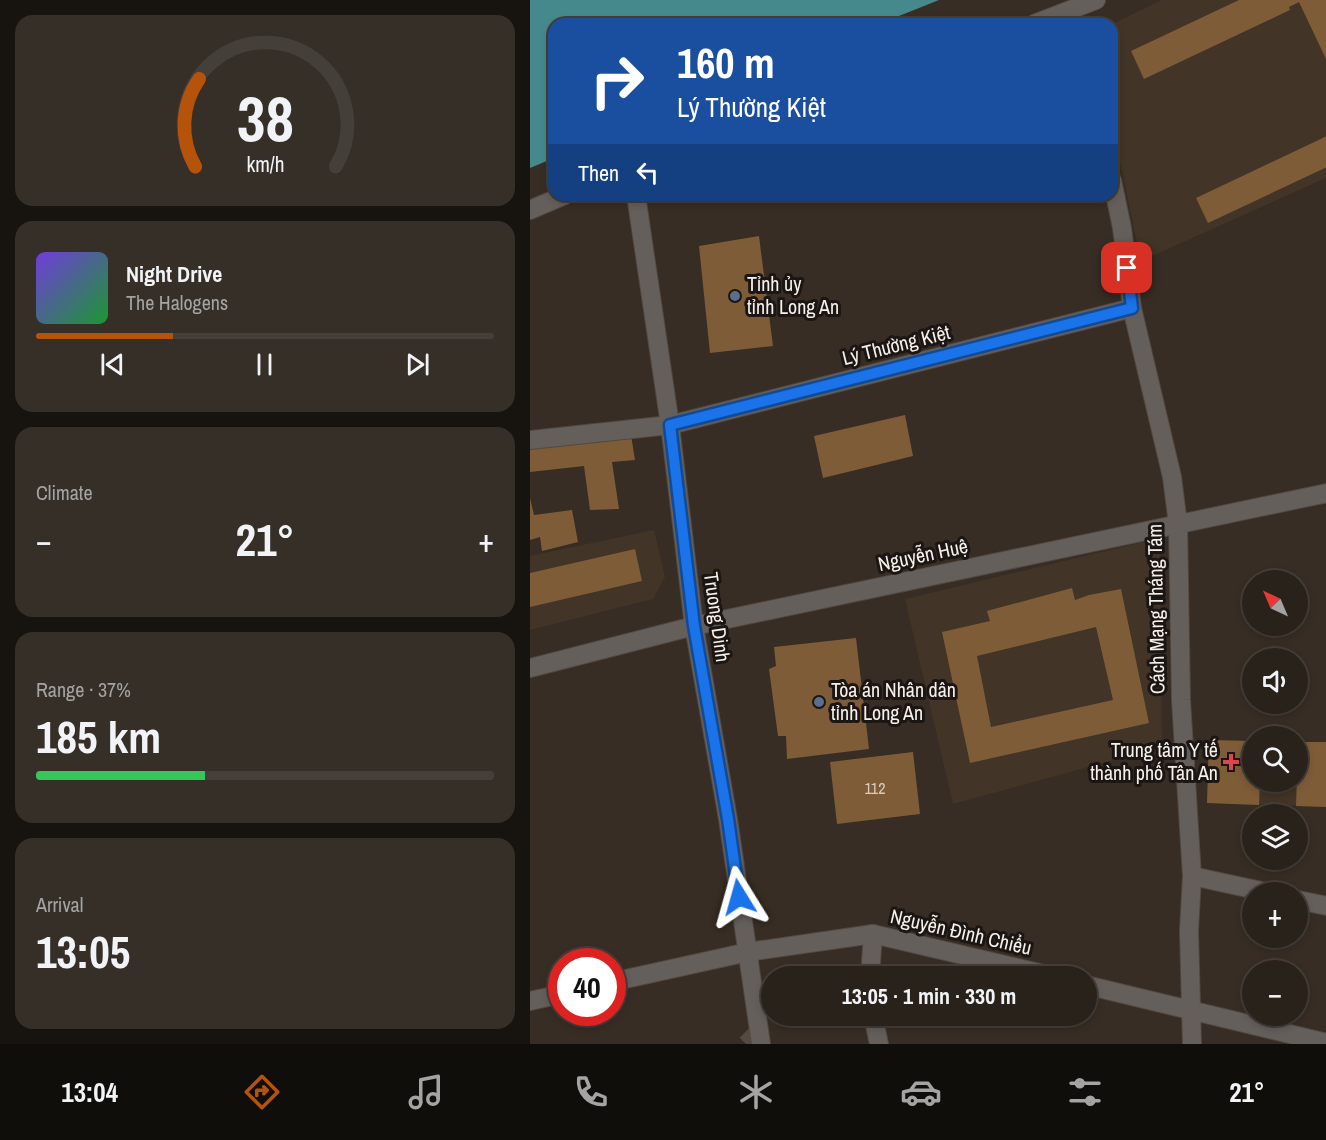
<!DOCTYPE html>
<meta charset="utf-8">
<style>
body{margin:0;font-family:"Archivo Narrow",sans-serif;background:#352f28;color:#f1f3f6;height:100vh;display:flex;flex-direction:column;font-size:22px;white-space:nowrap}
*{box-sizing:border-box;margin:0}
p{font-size:20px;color:#a5a4a3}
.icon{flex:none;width:33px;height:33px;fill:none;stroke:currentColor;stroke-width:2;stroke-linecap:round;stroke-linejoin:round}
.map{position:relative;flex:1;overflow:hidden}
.sheet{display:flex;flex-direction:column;gap:15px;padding:15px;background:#17130f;width:530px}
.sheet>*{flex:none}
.hud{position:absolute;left:18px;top:18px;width:570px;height:183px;border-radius:18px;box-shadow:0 3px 9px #0003,0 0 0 2px #453f3a;background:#1a4fa0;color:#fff;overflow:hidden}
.needle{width:39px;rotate:316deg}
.buttons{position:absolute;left:712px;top:570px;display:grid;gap:12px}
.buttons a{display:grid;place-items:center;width:66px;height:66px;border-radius:50%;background:#29221b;box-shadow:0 3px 9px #0003,0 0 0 2px #453f3a;font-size:30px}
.speed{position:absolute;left:18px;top:948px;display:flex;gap:12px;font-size:30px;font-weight:700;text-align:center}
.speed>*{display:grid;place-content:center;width:78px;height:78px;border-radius:50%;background:#29221b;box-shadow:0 3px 9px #0003,0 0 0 2px #453f3a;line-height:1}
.speed .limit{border:9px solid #d22;background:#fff;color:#111}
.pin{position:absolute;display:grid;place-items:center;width:51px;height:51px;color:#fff;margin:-26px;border-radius:12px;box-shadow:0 3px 9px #0006}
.me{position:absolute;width:66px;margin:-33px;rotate:352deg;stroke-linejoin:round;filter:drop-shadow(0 0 4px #0008)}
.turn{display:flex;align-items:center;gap:21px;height:126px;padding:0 30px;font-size:27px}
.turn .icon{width:78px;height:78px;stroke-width:2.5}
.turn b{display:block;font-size:42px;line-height:51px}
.then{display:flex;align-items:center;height:57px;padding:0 30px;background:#0003;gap:12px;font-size:22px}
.big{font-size:45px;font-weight:700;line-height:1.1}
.sheet .widget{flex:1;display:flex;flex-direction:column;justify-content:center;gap:9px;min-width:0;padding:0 21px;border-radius:18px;background:#352f28}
.sheet .dial{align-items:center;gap:0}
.dial svg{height:156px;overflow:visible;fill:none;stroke:#453f3a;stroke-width:7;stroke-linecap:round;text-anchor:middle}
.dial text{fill:#f1f3f6;stroke:none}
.song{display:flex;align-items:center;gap:18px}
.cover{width:72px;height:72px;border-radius:9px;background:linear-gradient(135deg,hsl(260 70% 55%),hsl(130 70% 35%))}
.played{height:6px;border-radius:3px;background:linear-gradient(90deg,#b45309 30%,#453f3a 30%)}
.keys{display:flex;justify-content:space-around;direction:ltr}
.heat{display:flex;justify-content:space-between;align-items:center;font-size:33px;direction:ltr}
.charge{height:9px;border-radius:4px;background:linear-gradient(90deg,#34c759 37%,#453f3a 0)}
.trip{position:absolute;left:231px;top:966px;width:336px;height:60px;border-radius:30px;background:#29221b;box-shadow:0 3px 9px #0003,0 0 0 2px #453f3a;font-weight:700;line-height:60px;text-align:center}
.tabs{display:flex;height:96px;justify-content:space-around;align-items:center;background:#100e0b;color:#a5a4a3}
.tabs .icon{width:42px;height:42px}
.tabs .current{color:#b45309}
.tabs b{font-size:27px;color:#f1f3f6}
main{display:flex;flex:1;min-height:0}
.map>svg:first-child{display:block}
.built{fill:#423426}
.water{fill:#46898d}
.building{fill:#7f5c38;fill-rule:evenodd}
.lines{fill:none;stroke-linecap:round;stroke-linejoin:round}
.minor-tunnel{stroke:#544a42;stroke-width:18;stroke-dasharray:18 9;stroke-linecap:butt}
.minor-casing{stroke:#524840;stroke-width:20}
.minor{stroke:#655f5c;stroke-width:18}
.route-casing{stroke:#114b97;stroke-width:15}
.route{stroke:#1a73e8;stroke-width:10}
.service-dot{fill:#5c6f8a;stroke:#1b1613;stroke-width:2}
.health-dot{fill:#e0444e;stroke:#1b1613;stroke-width:2}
.labels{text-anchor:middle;stroke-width:6;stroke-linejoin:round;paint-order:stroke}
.number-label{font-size:16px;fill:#d9ccbe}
.poi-label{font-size:20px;fill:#f7f1eb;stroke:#1b1613;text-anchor:start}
.street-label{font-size:20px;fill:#f7f1eb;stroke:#1b1613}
</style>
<main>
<section class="sheet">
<div class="widget dial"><svg viewBox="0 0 100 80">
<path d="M14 69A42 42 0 1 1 86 69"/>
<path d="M14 69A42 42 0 0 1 16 24" stroke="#b45309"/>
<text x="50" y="56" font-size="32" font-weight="700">38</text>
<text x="50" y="72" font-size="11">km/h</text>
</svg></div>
<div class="widget">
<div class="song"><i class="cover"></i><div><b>Night Drive</b><p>The Halogens</p></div></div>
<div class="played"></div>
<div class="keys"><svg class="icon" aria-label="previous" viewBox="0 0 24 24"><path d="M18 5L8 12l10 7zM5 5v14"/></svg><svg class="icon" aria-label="pause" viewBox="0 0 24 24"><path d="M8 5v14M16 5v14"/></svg><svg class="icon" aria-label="next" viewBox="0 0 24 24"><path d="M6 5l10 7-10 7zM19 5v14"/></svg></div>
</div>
<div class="widget"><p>Climate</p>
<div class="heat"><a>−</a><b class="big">21°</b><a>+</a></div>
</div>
<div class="widget"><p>Range · 37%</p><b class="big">185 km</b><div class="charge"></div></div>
<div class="widget"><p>Arrival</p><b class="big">13:05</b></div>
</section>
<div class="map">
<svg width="797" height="1044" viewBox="0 0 797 1044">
<rect width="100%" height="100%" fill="#372d24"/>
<g class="built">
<polygon points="632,0 796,0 796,178 611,261 582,124 582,24"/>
<polygon points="124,530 135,577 123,599 0,630 0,556"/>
<polygon points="630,538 632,747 423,804 375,599"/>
<polygon points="679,740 723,741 723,782 768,782 768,742 796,742 796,807 677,803"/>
</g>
<polygon class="water" points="0,0 409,0 349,24 24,24 24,158 0,168"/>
<g class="building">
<polygon points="709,0 797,0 797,61 769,2 759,7 760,10 614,79 601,51"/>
<polygon points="797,136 797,167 678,223 666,198"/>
<polygon points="229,236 243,346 180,353 169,246"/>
<polygon points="375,415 383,456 293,478 284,436"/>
<polygon points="101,435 105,460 82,462 89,509 60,510 54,466 0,472 0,448"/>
<polygon points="0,498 4,515 42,510 48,542 12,551 10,537 0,540"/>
<polygon points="105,549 112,581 0,607 0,573"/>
<path d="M542,588L545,600L559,595L591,589L619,723L440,763L412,632L460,621L457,611ZM566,627L583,700L461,727L447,656Z"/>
<polygon points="326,638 339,749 257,759 256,736 248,736 239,669 246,666 244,647"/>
<polygon points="679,740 723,741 723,782 730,782 729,805 677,803"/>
<polygon points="768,742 797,742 797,807 766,806"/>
<polygon points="383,752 390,814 307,824 300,762"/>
</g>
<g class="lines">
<polyline class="minor-tunnel" points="216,1044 229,1031"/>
<g class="minor-casing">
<g id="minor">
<polyline points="504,24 566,0"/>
<polyline points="582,180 592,228 602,308 642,477 648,524 651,700 662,876 659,931 662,1044"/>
<polyline points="106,195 140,425 164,626 198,819 231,1044"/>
<polyline points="0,210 35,195"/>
<polyline points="0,440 140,425 602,308"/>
<polyline points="0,668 164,626 797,493"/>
<polyline points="662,876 736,892"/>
<polyline points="768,900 797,906"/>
<polyline points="340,976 343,934"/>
<polyline points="82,982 218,952 343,934 522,976"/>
<polyline points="556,985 797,1043"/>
<polyline points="0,1001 32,994"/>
<polyline points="343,1016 349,1044"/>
</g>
</g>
<use href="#minor" class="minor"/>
</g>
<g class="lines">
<g class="route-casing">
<polyline id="route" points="209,897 198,819 164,626 140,425 602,308 597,268"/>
</g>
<use href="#route" class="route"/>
</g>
<g class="service-dot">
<circle cx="205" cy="296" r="6"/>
<circle cx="289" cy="702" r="6"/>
</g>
<path class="health-dot" d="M698 753h6v6h6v6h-6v6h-6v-6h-6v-6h6z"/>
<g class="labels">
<g class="number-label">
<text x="345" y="794">112</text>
</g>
<g class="poi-label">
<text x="217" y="291">Tỉnh ủy<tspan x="217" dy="23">tỉnh Long An</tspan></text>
<text x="301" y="697">Tòa án Nhân dân<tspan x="301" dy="23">tỉnh Long An</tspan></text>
<text x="688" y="757" text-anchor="end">Trung tâm Y tế<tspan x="688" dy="23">thành phố Tân An</tspan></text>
</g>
<g class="street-label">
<text transform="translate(366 345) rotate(-14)" y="7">Lý Thường Kiệt</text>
<text transform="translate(393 555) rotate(-12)" y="7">Nguyễn Huệ</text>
<text transform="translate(626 609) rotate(-91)" y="7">Cách Mạng Tháng Tám</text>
<text transform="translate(187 617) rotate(82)" y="7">Truong Dinh</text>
<text transform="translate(431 932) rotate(13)" y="7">Nguyễn Đình Chiểu</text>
</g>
</g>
</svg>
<div class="buttons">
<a><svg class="needle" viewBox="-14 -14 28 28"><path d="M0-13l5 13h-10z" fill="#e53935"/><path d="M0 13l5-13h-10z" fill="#a5a4a3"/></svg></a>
<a><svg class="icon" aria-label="sound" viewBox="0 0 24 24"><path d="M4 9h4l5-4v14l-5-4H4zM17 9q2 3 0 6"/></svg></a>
<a><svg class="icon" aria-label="search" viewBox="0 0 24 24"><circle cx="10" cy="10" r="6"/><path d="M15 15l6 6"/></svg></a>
<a><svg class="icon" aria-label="layers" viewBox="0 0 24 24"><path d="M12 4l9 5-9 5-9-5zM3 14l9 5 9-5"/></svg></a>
<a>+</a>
<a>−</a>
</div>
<div class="speed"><div class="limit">40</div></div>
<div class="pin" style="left:597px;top:268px;background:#d93025"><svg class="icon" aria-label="arrive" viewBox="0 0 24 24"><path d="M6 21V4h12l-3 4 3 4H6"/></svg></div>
<svg class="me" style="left:209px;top:897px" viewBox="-20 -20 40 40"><path d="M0-17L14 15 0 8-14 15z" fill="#1a73e8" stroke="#fff" stroke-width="4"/></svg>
<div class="trip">13:05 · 1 min · 330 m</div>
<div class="hud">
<div class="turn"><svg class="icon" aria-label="right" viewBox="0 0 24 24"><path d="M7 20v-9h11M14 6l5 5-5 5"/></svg><div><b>160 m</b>Lý Thường Kiệt</div></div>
<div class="then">Then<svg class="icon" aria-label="left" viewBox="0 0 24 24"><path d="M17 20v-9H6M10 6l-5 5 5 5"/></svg></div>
</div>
</div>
</main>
<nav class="tabs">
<b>13:04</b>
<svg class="icon current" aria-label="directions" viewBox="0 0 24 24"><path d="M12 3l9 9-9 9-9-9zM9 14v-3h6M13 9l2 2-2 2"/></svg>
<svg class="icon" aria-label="music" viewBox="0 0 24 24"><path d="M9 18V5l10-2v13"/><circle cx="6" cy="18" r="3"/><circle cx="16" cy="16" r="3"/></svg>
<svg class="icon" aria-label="phone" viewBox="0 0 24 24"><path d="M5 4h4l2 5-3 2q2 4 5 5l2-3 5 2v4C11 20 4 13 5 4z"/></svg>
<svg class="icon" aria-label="climate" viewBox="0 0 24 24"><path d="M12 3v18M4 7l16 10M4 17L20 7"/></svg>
<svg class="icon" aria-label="car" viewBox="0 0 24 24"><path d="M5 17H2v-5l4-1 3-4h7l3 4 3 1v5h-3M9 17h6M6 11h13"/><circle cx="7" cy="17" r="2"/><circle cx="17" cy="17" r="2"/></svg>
<svg class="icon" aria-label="filters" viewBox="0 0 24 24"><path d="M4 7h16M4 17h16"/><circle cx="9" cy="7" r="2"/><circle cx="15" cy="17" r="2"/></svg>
<b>21°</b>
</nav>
